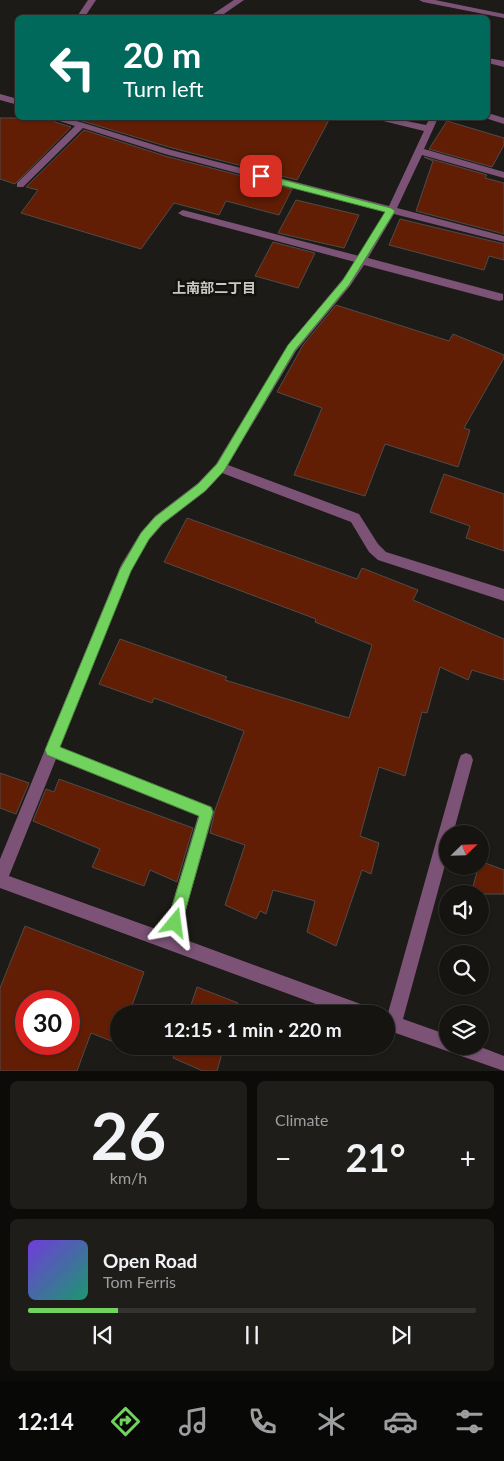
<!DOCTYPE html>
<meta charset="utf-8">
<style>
body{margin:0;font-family:Lato,"Noto Sans JP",sans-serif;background:#1e1d1a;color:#f1f3f6;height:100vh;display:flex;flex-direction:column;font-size:19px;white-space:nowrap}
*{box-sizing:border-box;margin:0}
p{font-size:16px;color:#9d9e9f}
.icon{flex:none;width:28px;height:28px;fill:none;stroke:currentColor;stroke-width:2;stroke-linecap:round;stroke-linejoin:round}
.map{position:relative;height:1071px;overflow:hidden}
.side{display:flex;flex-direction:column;gap:10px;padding:10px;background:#0c0b09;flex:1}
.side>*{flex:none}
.hud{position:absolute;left:15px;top:15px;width:475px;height:105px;border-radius:8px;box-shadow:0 1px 4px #0004,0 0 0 1px #343331;background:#00695c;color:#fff;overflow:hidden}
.needle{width:32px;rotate:67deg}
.buttons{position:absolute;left:439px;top:825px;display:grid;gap:10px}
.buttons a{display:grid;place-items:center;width:50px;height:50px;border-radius:50%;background:#151411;box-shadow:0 1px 4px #0004,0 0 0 1px #343331;font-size:25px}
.speed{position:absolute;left:15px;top:990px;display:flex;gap:10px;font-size:25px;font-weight:700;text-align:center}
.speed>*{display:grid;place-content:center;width:65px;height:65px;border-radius:50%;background:#151411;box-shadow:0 1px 4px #0004,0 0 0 1px #343331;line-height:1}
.speed .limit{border:8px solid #d22;background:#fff;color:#111}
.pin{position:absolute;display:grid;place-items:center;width:42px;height:42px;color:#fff;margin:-21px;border-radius:10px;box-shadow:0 2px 8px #0006}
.me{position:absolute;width:55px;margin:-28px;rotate:16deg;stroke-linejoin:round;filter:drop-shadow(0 0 4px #0008)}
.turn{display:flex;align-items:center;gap:18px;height:105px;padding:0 25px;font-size:22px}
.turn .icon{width:65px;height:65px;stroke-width:2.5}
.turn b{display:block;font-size:35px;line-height:42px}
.big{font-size:38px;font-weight:700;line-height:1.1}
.side .tile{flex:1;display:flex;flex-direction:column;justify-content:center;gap:8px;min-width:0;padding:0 18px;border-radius:8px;background:#1e1d1a}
.side .dial{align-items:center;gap:0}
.dial b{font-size:65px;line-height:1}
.song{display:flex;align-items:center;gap:15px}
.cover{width:60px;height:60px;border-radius:8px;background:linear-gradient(135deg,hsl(260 70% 55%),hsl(160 70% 35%))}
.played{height:5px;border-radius:2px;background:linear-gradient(90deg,#71d25e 20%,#343331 20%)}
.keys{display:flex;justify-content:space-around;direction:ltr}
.heat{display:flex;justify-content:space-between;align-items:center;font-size:28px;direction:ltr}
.side .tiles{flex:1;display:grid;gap:10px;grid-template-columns:1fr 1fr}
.tile:last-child{grid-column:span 2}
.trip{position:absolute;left:110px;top:1005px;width:285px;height:50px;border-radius:25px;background:#151411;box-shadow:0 1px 4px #0004,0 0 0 1px #343331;font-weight:700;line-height:50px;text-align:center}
.menu{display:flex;height:80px;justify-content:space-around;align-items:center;background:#080807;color:#9d9e9f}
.menu .icon{width:35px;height:35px}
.menu .active{color:#71d25e}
.menu b{font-size:22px;color:#f1f3f6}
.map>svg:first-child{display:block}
.building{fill:#621e05;stroke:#504b49;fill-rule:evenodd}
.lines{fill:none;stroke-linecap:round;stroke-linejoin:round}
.minor{fill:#7c5376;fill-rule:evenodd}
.route{fill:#71d25e;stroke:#49883d}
.labels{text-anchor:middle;stroke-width:5;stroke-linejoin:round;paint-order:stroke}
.neighbourhood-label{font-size:14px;font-weight:bold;fill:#c9c8c2;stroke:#13120e}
</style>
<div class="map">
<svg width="504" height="1071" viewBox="0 0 504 1071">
<rect width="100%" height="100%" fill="#1c1b17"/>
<g class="building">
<polygon points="0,118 53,118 55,122 71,127 15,184 0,179"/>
<polygon points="72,118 330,118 297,180 172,148"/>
<polygon points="447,121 504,138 504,145 492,167 429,149"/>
<polygon points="84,130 165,156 292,189 279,215 226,201 219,215 174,203 141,249 21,213 38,190 26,187"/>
<polygon points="424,157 487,175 485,178 504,183 504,234 416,211 433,161"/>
<polygon points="296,200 359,215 344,248 278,233"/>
<polygon points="400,219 504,244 504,260 489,256 484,270 389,245"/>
<polygon points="273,242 315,253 298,288 255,276"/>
<polygon points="336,305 449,341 453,334 504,355 504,358 464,428 470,430 458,467 385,444 365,496 294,475 322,408 277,392 303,345"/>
<polygon points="444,474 504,494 504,551 466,538 470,526 430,512"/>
<polygon points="187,518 357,579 362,568 418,590 413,600 504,639 504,680 472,670 468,680 440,667 427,713 422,712 405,776 379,767 360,836 379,843 371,874 362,870 336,946 307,932 315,901 273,890 266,914 260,911 256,919 225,905 245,845 210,833 215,810 244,731 154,698 152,703 99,684 120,639 227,677 225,680 349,718 372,645 315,622 316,619 164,562"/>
<polygon points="0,773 29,783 16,814 0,808"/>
<polygon points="59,779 193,828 177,882 150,870 144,886 92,867 100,849 33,821 46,789 54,792"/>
<polygon points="480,861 504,870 504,894 471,894"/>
<path d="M25,926L144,972L129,1014H119V1044L91,1033L77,1071H0V988ZM26,1001H69V1044H26Z"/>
<polygon points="197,987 238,1003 234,1014 188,1014"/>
<polygon points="177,1046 224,1046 217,1071 203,1071 173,1058"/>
</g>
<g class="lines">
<g class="minor">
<polygon points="88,0 96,0 84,18 76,18"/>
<polygon points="234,0 244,0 218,18 207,18"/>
<polygon points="419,0 435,0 504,14 504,18 423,2"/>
<polygon points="488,58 504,61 504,67 488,63"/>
<polygon points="0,94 18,99 18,105 0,100"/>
<polygon points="488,113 504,118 504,124 485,118 488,118"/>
<path d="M55,118H67L171,150L389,206L424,131L379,120L378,118H392L426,125L430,118H438L424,149L504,172V178L422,155L397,208L504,236V242L394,214L368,258L503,294V300L499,301L364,265L350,286L296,351L228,465L359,514L378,544L386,552L504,589V601L378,560L369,552L351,522L222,473L206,491L163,524L149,540L131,571L60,747L212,807L214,812L178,937L366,1006L372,1008L374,1014H343L0,888V859L121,565L141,532L155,516L198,483L216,464L288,345L342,280L355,262L183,216L178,213L183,210L359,256L386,212L165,154L83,128L23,187H17V183L75,126L56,120ZM56,759L198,816L164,932L9,876Z"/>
<polygon points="466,753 471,755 473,760 453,834 448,834 448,854 403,1019 448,1035 448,1046 478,1046 504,1056 504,1071 387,1030 386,1014 384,1014 388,1013 459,760 461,755"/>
</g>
</g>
<polygon class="route" points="258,174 261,174 391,208 395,211 349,285 295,350 224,471 205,491 162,524 149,539 131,571 60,747 211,807 213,812 182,923 180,928 175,931 170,928 167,923 199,816 47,755 45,750 120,569 141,533 155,517 198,484 217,464 288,345 343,280 385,212 258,179"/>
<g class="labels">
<g class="neighbourhood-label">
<text x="214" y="293">上南部二丁目</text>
</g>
</g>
</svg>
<div class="buttons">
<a><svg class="needle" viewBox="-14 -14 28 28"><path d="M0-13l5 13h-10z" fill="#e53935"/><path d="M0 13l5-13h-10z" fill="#9d9e9f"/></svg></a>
<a><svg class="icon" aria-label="sound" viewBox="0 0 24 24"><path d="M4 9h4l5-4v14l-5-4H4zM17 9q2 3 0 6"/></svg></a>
<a><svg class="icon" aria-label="search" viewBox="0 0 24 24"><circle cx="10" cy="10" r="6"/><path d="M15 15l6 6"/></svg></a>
<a><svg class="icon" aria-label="layers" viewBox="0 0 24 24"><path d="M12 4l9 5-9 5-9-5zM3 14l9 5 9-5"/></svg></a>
</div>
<div class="speed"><div class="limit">30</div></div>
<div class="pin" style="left:261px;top:176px;background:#d93025"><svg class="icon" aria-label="arrive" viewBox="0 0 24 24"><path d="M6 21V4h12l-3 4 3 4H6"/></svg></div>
<svg class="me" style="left:175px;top:923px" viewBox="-20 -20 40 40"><path d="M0-17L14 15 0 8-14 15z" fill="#71d25e" stroke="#fff" stroke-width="4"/></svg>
<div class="trip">12:15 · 1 min · 220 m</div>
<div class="hud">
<div class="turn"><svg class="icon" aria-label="left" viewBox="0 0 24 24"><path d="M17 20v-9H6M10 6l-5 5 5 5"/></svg><div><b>20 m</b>Turn left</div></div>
</div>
</div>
<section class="side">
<div class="tiles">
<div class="tile dial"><b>26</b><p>km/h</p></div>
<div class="tile"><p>Climate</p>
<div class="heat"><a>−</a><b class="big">21°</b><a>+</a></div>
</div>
<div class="tile">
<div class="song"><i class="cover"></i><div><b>Open Road</b><p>Tom Ferris</p></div></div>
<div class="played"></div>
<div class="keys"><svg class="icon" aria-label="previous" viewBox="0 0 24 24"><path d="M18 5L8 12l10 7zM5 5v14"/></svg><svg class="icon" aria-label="pause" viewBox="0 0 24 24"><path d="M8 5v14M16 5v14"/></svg><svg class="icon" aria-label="next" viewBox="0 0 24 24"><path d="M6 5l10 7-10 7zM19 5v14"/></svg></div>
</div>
</div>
</section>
<nav class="menu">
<b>12:14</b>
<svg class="icon active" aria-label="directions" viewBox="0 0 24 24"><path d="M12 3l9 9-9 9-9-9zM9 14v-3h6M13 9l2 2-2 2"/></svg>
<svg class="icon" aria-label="music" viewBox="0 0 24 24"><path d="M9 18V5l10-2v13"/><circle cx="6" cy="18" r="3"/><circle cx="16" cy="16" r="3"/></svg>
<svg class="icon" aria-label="phone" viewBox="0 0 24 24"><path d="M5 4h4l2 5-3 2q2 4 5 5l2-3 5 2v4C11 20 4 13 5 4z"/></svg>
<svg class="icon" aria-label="climate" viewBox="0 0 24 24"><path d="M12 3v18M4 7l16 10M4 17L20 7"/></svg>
<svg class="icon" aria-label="car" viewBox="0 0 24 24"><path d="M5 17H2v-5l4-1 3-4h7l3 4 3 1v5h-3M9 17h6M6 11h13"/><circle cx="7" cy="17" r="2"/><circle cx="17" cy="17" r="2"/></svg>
<svg class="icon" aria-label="filters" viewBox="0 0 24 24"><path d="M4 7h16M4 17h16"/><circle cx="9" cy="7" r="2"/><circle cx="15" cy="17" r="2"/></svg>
</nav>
